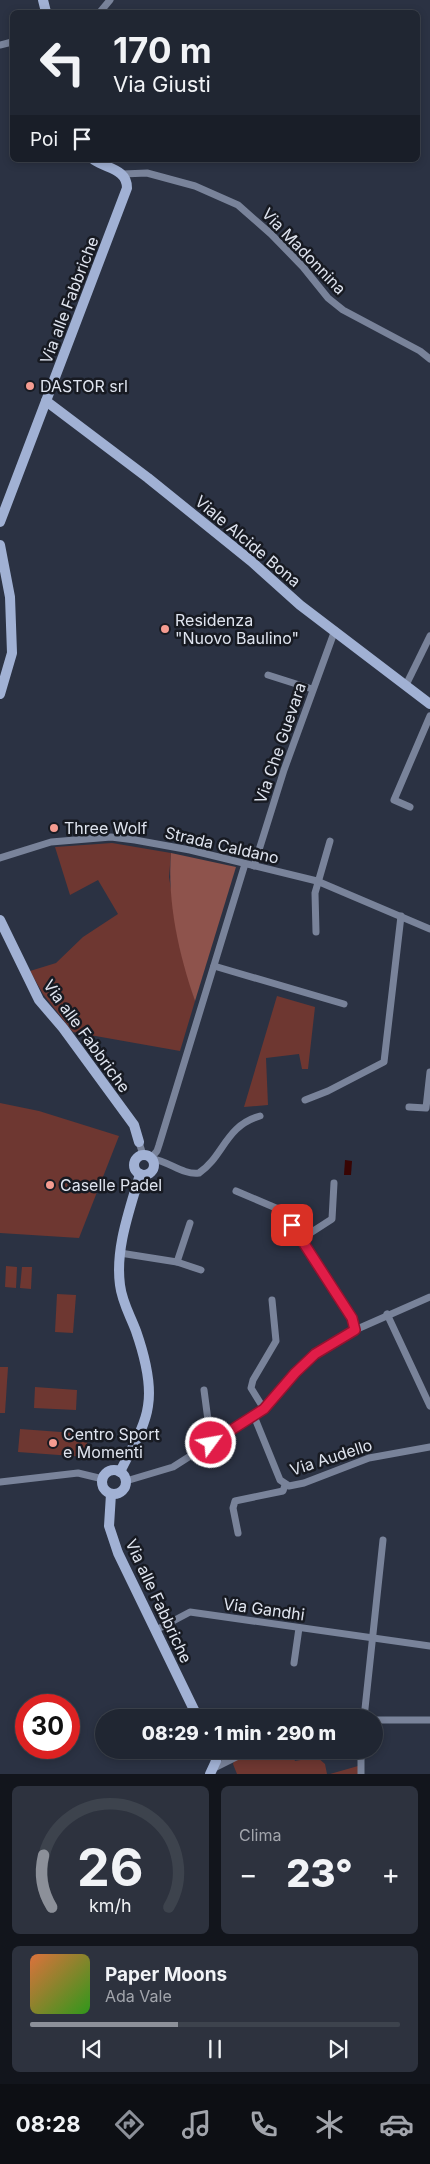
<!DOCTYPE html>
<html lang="it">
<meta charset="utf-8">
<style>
body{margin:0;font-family:Inter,sans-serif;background:#2d323e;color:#f1f3f6;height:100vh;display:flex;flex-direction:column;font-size:19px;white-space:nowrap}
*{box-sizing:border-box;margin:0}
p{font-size:16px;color:#a2a5ac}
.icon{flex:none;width:28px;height:28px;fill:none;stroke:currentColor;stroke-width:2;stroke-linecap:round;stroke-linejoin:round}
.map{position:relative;height:1774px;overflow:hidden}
.details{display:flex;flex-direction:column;gap:12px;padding:12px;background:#12151c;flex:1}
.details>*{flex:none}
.guide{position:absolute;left:10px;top:10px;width:410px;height:152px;border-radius:8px;box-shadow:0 2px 8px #0003,0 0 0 1px #3d434d;background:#202632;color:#f1f3f6;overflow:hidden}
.speed{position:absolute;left:15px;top:1694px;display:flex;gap:10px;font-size:25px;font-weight:700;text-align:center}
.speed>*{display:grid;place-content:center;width:65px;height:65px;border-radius:50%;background:#202632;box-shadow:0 2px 8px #0003,0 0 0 1px #3d434d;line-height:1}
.speed .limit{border:8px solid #d22;background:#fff;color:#111}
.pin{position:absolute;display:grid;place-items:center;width:42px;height:42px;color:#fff;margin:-21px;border-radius:10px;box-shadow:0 2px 8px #0006}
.me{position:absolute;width:55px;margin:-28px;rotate:58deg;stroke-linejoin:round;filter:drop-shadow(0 0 4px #0008)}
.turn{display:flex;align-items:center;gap:18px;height:105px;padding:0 20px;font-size:22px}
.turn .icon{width:65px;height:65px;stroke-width:2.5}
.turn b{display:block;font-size:35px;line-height:42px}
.then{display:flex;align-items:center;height:48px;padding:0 20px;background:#0003;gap:10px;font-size:19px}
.big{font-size:38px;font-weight:800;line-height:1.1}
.details .widget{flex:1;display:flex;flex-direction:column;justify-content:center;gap:8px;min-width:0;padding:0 18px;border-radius:8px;background:#2d323e}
.details .dial{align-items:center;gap:0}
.dial svg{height:130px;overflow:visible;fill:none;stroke:#3d434d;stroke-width:7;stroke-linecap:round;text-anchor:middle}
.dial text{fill:#f1f3f6;stroke:none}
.song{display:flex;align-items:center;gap:15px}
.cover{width:60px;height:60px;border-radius:8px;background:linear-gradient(135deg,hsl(20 70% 55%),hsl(110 70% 35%))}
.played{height:5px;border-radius:2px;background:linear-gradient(90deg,#8c9099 40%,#3d434d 40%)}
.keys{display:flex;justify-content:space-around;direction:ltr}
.heat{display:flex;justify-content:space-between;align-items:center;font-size:28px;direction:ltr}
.details .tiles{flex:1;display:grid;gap:12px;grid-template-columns:1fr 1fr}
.widget:last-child{grid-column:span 2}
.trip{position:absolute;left:95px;top:1709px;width:288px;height:50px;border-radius:25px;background:#202632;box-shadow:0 2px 8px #0003,0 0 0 1px #3d434d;font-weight:800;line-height:50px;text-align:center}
.dock{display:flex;height:80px;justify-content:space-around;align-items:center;background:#0d0f14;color:#a2a5ac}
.dock .icon{width:35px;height:35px}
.dock .active{color:#8c9099}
.dock b{font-size:22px;color:#f1f3f6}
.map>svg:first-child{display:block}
.green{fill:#6e3731}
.forest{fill:#8e534c}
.water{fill:#380504}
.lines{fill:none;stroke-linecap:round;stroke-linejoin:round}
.street{stroke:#79839a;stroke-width:7}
.secondary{stroke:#a1b1d4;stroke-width:10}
.route-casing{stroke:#92132f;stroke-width:12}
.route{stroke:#e11d48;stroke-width:9}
.poi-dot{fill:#f59c91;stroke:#171a22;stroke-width:2}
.labels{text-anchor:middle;stroke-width:5;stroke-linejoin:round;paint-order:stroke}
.street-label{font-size:16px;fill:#dfe4ef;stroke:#171a22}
.poi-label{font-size:16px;fill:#dfe4ef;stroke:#171a22;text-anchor:start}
</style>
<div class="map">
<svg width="430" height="1774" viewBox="0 0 430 1774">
<rect width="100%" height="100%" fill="#2b3243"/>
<g class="green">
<polygon points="112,843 171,853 169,877 181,952 195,1001 180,1051 73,1032 43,994 30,971 56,963 83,937 118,914 98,880 70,895 55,847"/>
<polygon points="277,996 315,1007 308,1069 302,1069 299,1054 266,1058 268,1105 244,1107"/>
<polygon points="0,1103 39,1111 119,1136 79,1238 0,1233"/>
<polygon points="6,1266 17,1267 16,1288 5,1287"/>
<polygon points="22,1267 32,1267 31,1289 20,1288"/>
<polygon points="57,1294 76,1295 73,1333 55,1332"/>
<polygon points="0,1367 8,1367 5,1413 0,1413"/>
<polygon points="35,1387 77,1390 76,1410 34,1408"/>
<polygon points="20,1429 88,1434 86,1457 18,1452"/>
<polygon points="259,1750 291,1750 295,1761 317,1757 325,1764 327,1774 237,1774 233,1764 234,1761"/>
<polygon points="358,1766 358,1774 330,1774"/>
</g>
<path class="forest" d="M171,853L236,867L195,1001C179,955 167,902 171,853Z"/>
<polygon class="water" points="345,1160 352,1161 351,1175 344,1175"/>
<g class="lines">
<g class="street">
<polyline points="100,12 110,0"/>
<polyline points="0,45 12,42"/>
<polyline points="123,174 147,173 195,186 238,205 271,234 303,267 328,298 343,310 420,351 430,359"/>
<polyline points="268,675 312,689"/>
<polyline points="406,685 430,636"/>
<polyline points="410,807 394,800 430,716"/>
<polyline points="0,858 51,842 111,837 135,840 190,850 317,881 430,929"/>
<polyline points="254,866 284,770 335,630"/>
<polyline points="316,932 315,893 330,841"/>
<polyline points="214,966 344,1004"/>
<polyline points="305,1100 328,1091 384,1062 401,916"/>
<polyline points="409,1107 426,1108 430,1072"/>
<polyline points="139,1142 143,1155"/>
<polyline points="151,1158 157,1151 159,1145 245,864"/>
<path d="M152,1159C169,1161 182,1175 199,1173C224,1156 225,1126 260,1116"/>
<polyline points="236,1191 283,1211 352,1318 355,1330"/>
<polyline points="301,1239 332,1219 334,1183"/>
<polyline points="120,1253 177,1262 201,1270"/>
<polyline points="177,1262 190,1223"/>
<polyline points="387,1314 430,1406"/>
<polyline points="204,1390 211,1443"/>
<polyline points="264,1409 251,1388 253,1380 276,1341 272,1300"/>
<polyline points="254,1416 280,1480 289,1486 304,1483 369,1458 430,1447"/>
<polyline points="126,1481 173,1467 264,1409 295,1373 315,1354 355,1330 430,1297"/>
<polyline points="0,1482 78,1473 103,1479"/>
<polyline points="238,1533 233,1508 235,1501 283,1491 285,1485"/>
<polyline points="156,1630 190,1612 430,1646"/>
<polyline points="294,1663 299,1628"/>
<polyline points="364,1718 383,1540"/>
<polyline points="374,1720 430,1720"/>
<polyline points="361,1750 361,1774"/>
<polyline points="214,1768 250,1750"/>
</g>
<g class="secondary">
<polyline points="43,0 46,12"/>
<polyline points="46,401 148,478 251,561 300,605 430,704"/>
<path d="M0,522L127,188C127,169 107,169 94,160"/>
<polyline points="0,545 10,597 12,653 0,694"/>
<polyline points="0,920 39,1000 63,1028 134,1125 139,1142"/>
<circle cx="144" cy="1165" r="10"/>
<circle cx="114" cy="1482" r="12"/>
<path d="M120,1472C130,1451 145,1428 148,1406C152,1382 144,1354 136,1331C130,1315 122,1302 120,1285C115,1248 130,1209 140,1174"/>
<polyline points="111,1494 109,1526 118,1553 198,1718"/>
<polyline points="210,1774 216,1761 214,1750"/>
</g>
</g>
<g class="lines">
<g class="route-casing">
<polyline id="route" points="211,1443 264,1409 295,1373 315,1354 355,1330 352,1318 292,1225"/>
</g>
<use href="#route" class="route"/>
</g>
<g class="poi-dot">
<circle cx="30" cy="386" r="5"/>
<circle cx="165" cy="629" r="5"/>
<circle cx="54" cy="828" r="5"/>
<circle cx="50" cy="1185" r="5"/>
<circle cx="53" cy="1443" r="5"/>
</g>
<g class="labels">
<g class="street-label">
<text transform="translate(304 251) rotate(46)" y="6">Via Madonnina</text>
<text transform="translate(69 300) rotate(-69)" y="6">Via alle Fabbriche</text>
<text transform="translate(248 541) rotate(40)" y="6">Viale Alcide Bona</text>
<text transform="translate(280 743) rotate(-71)" y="6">Via Che Guevara</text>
<text transform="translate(222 845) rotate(13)" y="6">Strada Caldano</text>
<text transform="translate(87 1036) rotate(54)" y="6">Via alle Fabbriche</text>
<text transform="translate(331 1457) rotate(-18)" y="6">Via Audello</text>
<text transform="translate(159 1601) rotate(65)" y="6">Via alle Fabbriche</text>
<text transform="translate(264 1609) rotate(8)" y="6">Via Gandhi</text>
</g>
<g class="poi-label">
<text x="40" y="392">DASTOR srl</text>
<text x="175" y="626">Residenza<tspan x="175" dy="18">"Nuovo Baulino"</tspan></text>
<text x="64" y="834">Three Wolf</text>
<text x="60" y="1191">Caselle Padel</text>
<text x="63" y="1440">Centro Sport<tspan x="63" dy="18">e Momenti</tspan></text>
</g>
</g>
</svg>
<div class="speed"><div class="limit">30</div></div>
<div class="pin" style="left:292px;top:1225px;background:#d93025"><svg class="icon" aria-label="arrive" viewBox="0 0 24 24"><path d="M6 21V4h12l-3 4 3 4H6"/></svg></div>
<svg class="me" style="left:211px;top:1443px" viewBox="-20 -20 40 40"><circle r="17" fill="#e11d48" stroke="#fff" stroke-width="3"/><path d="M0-11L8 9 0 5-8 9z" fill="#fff"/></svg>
<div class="trip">08:29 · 1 min · 290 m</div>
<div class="guide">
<div class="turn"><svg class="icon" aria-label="left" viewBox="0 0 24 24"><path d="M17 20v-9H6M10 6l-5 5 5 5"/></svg><div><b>170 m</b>Via Giusti</div></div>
<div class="then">Poi<svg class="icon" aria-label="arrive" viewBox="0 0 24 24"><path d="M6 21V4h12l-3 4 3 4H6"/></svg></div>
</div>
</div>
<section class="details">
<div class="tiles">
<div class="widget dial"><svg viewBox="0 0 100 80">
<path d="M14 69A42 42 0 1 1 86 69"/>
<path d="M14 69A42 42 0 0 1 9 37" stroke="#8c9099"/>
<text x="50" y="56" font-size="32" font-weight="700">26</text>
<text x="50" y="72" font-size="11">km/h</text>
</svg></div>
<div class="widget"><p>Clima</p>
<div class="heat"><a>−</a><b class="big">23°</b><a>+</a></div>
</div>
<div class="widget">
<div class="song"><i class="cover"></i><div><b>Paper Moons</b><p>Ada Vale</p></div></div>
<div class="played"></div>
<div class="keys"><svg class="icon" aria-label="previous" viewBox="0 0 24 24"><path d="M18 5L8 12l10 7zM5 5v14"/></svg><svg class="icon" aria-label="pause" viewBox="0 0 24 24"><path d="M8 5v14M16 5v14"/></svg><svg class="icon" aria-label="next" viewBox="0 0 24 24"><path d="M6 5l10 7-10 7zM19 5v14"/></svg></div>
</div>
</div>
</section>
<nav class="dock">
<b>08:28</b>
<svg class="icon active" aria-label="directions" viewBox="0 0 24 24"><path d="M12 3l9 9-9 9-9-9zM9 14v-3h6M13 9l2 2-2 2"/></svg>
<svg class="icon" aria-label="music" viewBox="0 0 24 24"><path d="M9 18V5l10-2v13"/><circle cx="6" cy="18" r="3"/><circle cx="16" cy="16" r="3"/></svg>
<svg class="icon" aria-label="phone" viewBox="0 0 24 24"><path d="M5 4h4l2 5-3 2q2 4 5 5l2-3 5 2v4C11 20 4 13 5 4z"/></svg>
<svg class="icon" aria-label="climate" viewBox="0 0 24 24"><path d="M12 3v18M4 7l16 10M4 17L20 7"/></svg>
<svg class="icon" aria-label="car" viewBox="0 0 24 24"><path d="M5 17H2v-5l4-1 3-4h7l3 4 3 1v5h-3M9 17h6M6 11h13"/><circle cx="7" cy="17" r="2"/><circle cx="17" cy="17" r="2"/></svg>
</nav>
